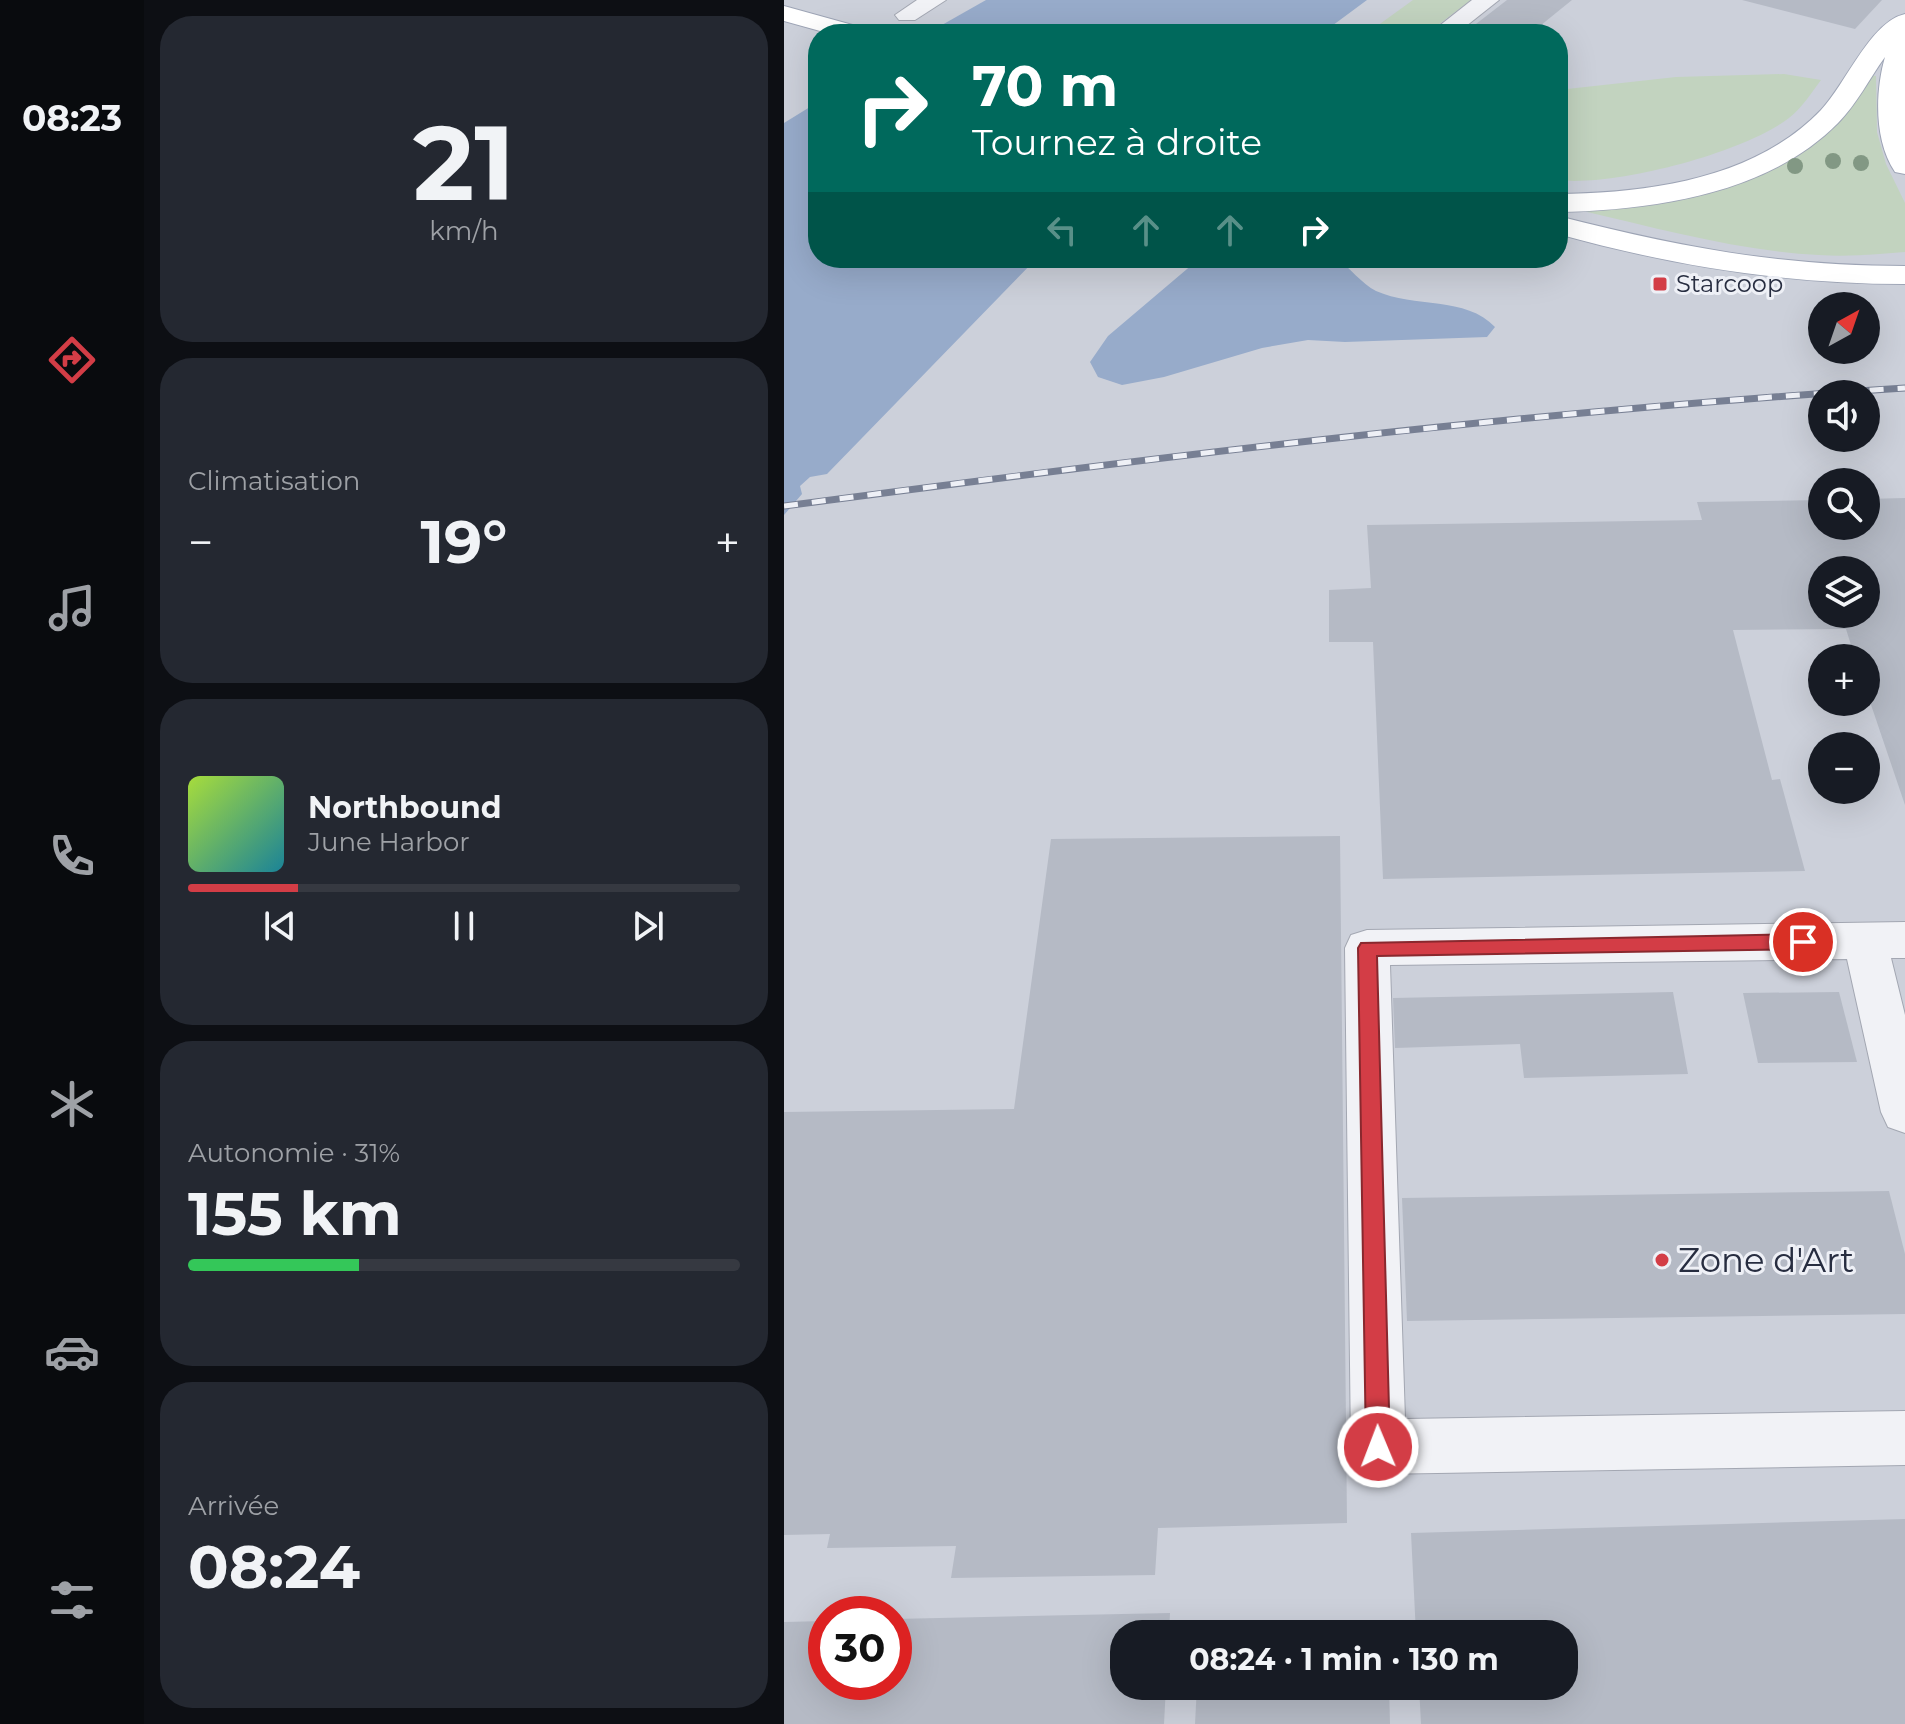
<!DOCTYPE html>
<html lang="fr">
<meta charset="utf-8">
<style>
body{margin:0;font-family:Montserrat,sans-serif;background:#242831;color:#f1f3f6;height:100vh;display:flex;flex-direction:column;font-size:30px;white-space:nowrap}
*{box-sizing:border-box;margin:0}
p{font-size:26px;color:#9ea1a6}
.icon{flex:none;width:44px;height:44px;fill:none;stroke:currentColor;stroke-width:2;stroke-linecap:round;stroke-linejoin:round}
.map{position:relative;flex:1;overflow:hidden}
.sheet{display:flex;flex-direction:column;gap:16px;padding:16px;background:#0d0f14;width:640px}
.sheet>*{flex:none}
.top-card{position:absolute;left:24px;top:24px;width:760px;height:244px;border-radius:32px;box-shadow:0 8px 32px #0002;background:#00695c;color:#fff;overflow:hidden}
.needle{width:52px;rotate:40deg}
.fabs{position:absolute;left:1024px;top:292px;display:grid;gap:16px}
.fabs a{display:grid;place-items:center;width:72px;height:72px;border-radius:50%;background:#171b24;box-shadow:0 8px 32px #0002;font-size:40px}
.speed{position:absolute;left:24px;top:1596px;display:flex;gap:16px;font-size:40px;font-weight:700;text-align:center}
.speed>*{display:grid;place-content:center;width:104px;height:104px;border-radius:50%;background:#171b24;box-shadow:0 8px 32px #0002;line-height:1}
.speed .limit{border:12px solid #d22;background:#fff;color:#111}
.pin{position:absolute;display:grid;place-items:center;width:68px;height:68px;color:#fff;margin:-34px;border:4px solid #fff;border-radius:50%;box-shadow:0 2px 8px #0007}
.me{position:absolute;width:88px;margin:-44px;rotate:359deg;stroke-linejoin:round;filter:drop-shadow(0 0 6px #0008)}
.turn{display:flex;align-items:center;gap:28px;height:168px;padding:0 32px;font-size:36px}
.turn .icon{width:104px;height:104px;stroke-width:2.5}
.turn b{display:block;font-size:56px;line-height:68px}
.lanes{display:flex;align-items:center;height:76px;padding:0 32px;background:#0003;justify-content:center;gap:40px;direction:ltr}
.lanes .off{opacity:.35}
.big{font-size:60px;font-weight:700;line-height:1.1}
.sheet .widget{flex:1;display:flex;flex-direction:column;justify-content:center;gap:12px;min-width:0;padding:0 28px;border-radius:32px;background:#242831}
.sheet .dial{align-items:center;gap:0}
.dial b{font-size:104px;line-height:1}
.song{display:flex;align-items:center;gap:24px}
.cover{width:96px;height:96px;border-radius:12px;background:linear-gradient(135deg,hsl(80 70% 55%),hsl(190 70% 35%))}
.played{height:8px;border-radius:4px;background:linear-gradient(90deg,#d33d46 20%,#363941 20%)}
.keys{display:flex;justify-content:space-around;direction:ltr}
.heat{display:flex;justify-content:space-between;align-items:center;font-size:44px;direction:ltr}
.charge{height:12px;border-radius:6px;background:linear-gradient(90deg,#34c759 31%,#363941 0)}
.trip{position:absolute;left:326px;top:1620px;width:468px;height:80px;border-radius:32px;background:#171b24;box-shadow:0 8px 32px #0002;font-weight:700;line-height:80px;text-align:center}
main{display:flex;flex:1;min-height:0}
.menu{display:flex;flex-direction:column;width:144px;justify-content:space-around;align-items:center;background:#090b0e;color:#9ea1a6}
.menu .icon{width:56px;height:56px}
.menu .active{color:#d33d46}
.menu b{font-size:36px;color:#f1f3f6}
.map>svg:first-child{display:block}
.built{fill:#ccd0da;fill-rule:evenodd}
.green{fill:#c2d3bf}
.water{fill:#97abca}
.building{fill:#b5bac5;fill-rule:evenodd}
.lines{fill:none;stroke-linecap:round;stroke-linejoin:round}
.minor-casing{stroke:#a3a7b2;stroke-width:2}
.major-casing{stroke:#9da4b5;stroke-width:2}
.minor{fill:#f1f2f6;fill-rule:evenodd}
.major{fill:#fff;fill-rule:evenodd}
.rail-casing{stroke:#777f93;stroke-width:7}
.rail{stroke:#eef0f6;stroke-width:5;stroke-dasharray:14;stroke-linecap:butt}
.tree{fill:#829884}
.route{fill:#d33d46;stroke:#89282e;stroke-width:2}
.poi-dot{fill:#d33d46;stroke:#eef0f6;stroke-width:3}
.labels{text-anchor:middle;stroke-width:6;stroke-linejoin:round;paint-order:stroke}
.far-poi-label{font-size:24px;fill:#272d40;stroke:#eef0f6;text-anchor:start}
.near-poi-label{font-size:34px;fill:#272d40;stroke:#eef0f6;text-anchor:start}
</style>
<main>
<nav class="menu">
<b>08:23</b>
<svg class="icon active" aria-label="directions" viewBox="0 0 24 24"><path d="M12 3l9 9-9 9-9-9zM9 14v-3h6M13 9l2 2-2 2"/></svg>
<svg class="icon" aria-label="music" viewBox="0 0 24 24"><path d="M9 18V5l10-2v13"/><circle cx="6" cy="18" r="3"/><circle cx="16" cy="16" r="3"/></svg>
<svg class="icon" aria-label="phone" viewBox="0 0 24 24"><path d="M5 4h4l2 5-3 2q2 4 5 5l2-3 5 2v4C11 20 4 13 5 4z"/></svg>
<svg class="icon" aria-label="climate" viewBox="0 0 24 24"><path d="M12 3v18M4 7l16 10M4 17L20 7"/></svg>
<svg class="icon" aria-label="car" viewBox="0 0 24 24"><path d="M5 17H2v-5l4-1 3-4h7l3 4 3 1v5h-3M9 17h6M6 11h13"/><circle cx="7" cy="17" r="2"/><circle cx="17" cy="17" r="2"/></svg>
<svg class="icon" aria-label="filters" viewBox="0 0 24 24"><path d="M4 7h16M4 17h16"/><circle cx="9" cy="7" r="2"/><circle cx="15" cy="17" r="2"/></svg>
</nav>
<section class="sheet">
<div class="widget dial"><b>21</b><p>km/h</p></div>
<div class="widget"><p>Climatisation</p>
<div class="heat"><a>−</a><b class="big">19°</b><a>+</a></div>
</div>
<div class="widget">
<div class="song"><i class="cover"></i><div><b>Northbound</b><p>June Harbor</p></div></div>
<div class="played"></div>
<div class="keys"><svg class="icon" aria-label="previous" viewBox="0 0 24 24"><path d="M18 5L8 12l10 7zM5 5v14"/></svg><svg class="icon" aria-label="pause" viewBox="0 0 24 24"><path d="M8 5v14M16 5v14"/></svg><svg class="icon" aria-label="next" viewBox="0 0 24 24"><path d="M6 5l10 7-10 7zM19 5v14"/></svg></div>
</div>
<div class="widget"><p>Autonomie · 31%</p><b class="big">155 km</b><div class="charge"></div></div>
<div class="widget"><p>Arrivée</p><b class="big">08:24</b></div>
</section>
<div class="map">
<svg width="1121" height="1724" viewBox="0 0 1121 1724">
<rect width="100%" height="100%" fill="#dee1e8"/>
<path class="built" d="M0,0H1121V1724H0ZM34,34H774V258H34ZM1038,306H1082V350H1038ZM1038,394H1082V438H1038ZM1038,482H1082V526H1038ZM1038,570H1082V614H1038ZM1038,658H1082V702H1038ZM1038,746H1082V790H1038ZM42,1614H110V1682H42ZM340,1634H780V1686H340Z"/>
<g class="green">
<polygon points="629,0 687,0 642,34 625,31 582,34"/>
<path d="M1000,74L1037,80C1028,92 1017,109 1005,118C960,153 830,187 774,180V90L892,77Z"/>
<path d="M1086,75L1092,76L1093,132L1102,164L1121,203V252C1093,254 1065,257 1035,255C956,251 876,229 799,211L975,169Z"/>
</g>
<g class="water">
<polygon points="202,0 583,0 537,34 142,34"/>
<polygon points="34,102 34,258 253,258 43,474 26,477 16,486 18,494 0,515 0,123"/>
<path d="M416,258H553C566,268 578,284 592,291C630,308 682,296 711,327L703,337L561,342L524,340L478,348L380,377L338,385L314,377L306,362L324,336Z"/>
</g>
<g class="building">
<polygon points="723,0 788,0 746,34 679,34"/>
<polygon points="958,0 1098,0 1071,29"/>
<path d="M1121,498V805L1082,690V658H1071L1062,629L949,630L988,780L996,779L1021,871L599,879L589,642H545V590L587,588L583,525L918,520L913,502L1038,500V526H1082V499ZM1038,570H1082V614H1038Z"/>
<polygon points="556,836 563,1523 374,1528 371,1575 167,1578 172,1546 43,1548 46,1534 0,1535 0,1112 230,1109 267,839"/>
<polygon points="889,992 904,1074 740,1078 736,1044 611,1048 609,998"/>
<polygon points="1055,992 1073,1062 974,1063 959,993"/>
<polygon points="1105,1191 1121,1254 1121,1314 623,1321 618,1198"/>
<polygon points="1121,1519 1121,1724 637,1724 635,1686 780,1686 780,1634 632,1634 627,1533"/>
<polygon points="386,1613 385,1634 340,1634 340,1686 382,1686 380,1724 0,1724 0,1622 42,1621 42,1682 110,1682 110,1619"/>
<polygon points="413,1686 605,1686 606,1724 411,1724"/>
</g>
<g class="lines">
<g class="minor-casing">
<g id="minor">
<polygon points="133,0 162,0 131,20 115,20 111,15"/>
<polygon points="688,0 715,0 672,34 645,34"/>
<polygon points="1121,922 1121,958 1107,958 1121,1015 1121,1133 1104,1127 1097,1112 1063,959 606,965 621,1419 1121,1411 1121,1465 594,1474 575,1466 567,1447 561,948 567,935 583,930"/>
</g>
</g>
<g class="major-casing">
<g id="major">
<polygon points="0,6 83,29 86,34 47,34 0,21"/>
<path d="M1121,14V174L1111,172C1090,141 1091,92 1101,57C1085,79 1073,104 1054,123C984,194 870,210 774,212V194C865,193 971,179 1037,110C1062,84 1086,22 1121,14Z"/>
<path d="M774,216C896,247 994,266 1121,266V284C1002,284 889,266 774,234Z"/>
</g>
</g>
<use href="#minor" class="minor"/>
<use href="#major" class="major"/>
<g class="rail-casing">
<path id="rail" d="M0,506C373,457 745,411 1121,388"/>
</g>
<use href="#rail" class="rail"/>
</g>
<g class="tree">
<circle cx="1049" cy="161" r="8"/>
<circle cx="1077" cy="163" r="8"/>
<circle cx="1011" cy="166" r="8"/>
</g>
<polygon class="route" points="1019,934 1026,936 1028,942 1026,947 1019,949 593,956 606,1447 602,1455 594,1458 585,1455 582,1447 574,948 577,943"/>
<g class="poi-dot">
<rect x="868" y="276" width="16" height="16" rx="4"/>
<circle cx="878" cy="1260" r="8"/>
</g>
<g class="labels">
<g class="far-poi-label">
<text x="892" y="292">Starcoop</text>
</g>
<g class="near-poi-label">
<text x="894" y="1272">Zone d'Art</text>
</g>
</g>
</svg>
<div class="fabs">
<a><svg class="needle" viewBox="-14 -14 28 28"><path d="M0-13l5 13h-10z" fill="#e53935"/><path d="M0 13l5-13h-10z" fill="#9ea1a6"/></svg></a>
<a><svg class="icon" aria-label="sound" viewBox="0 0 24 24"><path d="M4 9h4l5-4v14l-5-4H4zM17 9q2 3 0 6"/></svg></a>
<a><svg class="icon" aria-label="search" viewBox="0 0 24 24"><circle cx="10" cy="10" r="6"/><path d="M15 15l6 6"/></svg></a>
<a><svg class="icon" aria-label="layers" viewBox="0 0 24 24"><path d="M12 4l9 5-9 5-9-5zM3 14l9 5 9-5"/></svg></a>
<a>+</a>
<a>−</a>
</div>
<div class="speed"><div class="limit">30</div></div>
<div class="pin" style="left:1019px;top:942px;background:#d93025"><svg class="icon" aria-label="arrive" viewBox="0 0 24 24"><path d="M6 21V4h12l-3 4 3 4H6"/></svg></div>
<svg class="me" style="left:594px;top:1447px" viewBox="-20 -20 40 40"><circle r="17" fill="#d33d46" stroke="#fff" stroke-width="3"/><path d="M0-11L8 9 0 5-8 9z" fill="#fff"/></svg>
<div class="trip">08:24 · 1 min · 130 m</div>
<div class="top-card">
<div class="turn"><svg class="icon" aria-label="right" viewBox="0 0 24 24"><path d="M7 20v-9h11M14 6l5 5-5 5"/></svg><div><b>70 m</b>Tournez à droite</div></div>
<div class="lanes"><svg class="icon off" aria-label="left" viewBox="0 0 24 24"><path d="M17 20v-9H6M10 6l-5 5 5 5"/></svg><svg class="icon off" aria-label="ahead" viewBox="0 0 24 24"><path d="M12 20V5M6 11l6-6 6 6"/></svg><svg class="icon off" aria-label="ahead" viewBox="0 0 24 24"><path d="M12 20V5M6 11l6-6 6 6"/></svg><svg class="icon" aria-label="right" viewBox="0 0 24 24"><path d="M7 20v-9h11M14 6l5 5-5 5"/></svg></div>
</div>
</div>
</main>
